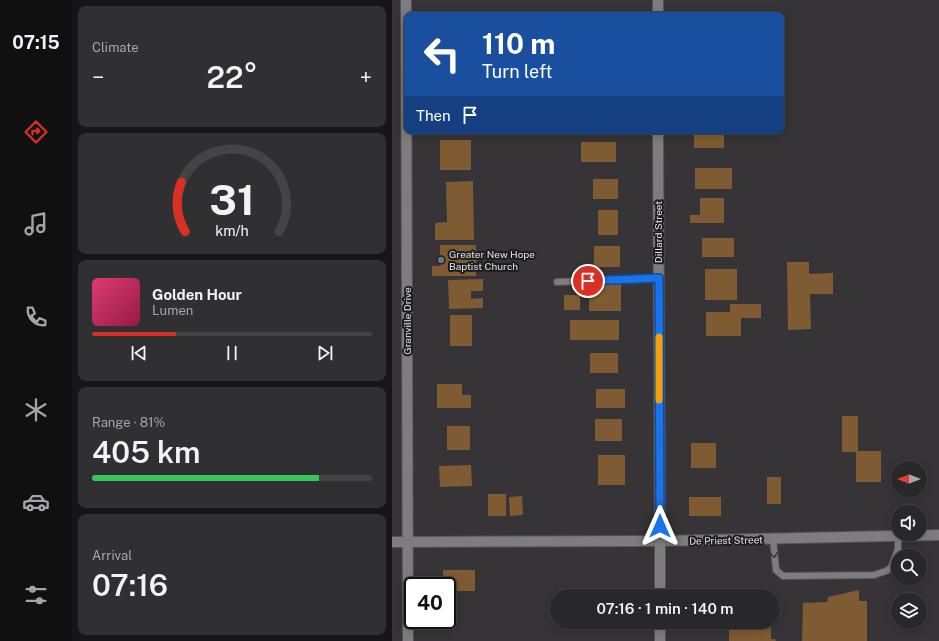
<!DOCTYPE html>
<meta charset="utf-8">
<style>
body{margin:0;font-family:"Public Sans",sans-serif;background:#302f31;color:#f1f3f6;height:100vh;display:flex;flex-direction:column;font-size:15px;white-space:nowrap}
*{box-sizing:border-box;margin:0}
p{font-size:13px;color:#a5a5a8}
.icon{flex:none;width:22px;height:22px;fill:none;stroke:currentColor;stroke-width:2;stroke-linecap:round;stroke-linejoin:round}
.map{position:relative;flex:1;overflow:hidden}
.details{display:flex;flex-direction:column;gap:6px;padding:6px;background:#161517;width:320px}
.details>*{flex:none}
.guide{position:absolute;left:12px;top:12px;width:380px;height:122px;border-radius:8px;box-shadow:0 2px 10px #0003,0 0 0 1px #444446;background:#1a4fa0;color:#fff;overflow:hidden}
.needle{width:26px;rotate:270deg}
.buttons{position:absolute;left:499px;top:461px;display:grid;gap:8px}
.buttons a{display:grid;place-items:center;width:36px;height:36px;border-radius:50%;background:#282729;box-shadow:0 2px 10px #0003,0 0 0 1px #444446;font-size:20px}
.speed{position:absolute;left:12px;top:577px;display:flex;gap:8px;font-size:20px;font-weight:700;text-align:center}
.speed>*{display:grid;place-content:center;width:52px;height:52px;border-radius:50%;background:#282729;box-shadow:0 2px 10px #0003,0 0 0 1px #444446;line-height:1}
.speed .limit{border:2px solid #111;border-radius:6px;background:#fff;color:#111}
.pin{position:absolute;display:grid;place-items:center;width:34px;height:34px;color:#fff;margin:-17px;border:2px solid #fff;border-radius:50%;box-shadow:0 1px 4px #0007}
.me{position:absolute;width:44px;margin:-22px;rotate:0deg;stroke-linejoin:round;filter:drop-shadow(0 0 3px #0008)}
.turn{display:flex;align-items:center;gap:14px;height:84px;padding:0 12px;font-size:18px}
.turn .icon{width:52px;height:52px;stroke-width:2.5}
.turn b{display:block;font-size:28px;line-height:34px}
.then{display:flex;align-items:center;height:38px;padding:0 12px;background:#0003;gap:8px;font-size:15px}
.big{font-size:30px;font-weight:600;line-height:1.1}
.details .widget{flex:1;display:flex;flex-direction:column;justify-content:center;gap:6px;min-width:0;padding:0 14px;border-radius:8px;background:#302f31}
.details .dial{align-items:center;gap:0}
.dial svg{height:104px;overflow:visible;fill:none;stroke:#444446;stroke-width:7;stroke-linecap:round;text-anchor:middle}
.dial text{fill:#f1f3f6;stroke:none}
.song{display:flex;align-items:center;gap:12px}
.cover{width:48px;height:48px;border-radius:6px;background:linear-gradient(135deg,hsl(340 70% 55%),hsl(340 70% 35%))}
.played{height:4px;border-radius:2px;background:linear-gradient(90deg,#d93025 30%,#444446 30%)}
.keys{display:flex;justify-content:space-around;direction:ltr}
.heat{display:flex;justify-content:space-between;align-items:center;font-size:22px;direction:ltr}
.charge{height:6px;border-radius:3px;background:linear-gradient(90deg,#34c759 81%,#444446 0)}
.trip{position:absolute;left:158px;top:589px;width:230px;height:40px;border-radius:20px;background:#282729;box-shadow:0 2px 10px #0003,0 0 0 1px #444446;font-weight:600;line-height:40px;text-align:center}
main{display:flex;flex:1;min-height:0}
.dock{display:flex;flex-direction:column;width:72px;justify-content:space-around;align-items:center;background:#101010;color:#a5a5a8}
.dock .icon{width:28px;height:28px}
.dock .current{color:#d93025}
.dock b{font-size:18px;color:#f1f3f6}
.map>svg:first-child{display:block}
.building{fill:#7e5b32}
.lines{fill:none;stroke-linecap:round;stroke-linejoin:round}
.lane-casing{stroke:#555356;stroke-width:8}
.street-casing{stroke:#555356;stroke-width:12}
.secondary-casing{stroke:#555356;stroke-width:12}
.lane{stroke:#7f7c80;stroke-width:6}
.street{stroke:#7f7c80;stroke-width:10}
.secondary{stroke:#7f7c80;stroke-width:10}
.oneway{stroke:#3a393b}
.route-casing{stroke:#114b97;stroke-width:10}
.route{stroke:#1a73e8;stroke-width:7}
.slow{stroke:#f59e0b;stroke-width:7}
.worship-dot{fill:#6b7280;stroke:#1d1c1e;stroke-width:1.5}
.labels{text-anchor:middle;stroke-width:4;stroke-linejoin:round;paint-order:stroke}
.street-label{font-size:10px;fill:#e3e2e4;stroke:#1d1c1e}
.poi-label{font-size:10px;fill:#e3e2e4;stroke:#1d1c1e;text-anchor:start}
</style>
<main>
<nav class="dock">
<b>07:15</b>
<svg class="icon current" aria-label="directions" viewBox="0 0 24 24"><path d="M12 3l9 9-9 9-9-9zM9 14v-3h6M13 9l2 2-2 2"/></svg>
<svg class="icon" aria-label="music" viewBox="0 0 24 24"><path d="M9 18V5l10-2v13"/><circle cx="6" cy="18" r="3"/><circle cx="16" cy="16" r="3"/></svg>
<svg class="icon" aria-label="phone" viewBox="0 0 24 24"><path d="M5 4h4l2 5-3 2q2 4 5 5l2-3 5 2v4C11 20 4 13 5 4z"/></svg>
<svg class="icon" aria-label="climate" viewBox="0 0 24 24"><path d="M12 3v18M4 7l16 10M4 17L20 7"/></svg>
<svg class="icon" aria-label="car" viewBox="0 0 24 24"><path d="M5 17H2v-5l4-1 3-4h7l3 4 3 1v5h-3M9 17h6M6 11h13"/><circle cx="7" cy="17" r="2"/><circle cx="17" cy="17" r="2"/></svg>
<svg class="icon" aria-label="filters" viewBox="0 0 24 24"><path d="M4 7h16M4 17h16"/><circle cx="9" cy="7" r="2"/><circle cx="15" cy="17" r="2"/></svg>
</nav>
<section class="details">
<div class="widget"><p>Climate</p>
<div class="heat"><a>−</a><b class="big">22°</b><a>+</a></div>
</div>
<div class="widget dial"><svg viewBox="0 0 100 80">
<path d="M14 69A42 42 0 1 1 86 69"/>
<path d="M14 69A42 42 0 0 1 11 31" stroke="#d93025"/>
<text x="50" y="56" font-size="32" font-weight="700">31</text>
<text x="50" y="72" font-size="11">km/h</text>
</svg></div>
<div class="widget">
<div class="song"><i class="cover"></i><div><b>Golden Hour</b><p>Lumen</p></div></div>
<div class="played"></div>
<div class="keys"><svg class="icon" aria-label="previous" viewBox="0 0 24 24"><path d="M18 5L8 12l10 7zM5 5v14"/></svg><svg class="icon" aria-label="pause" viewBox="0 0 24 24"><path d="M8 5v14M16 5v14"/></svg><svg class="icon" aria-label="next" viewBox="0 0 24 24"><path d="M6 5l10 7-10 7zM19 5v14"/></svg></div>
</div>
<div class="widget"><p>Range · 81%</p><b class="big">405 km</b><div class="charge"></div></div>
<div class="widget"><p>Arrival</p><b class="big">07:16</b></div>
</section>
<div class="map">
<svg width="547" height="641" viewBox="0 0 547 641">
<rect width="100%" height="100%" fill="#363437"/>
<g class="building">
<rect x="205" y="131" width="22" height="4"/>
<rect x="302" y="131" width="30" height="17"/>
<rect x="48" y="140" width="31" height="30"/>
<rect x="189" y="142" width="35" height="20"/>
<rect x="303" y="168" width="37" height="21"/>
<rect x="201" y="179" width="25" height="20"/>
<polygon points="81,181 82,240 43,240 43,223 55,222 54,182"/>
<polygon points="308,198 332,198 332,223 298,223 298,215 308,215"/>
<rect x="206" y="210" width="20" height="25"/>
<rect x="310" y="238" width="32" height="19"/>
<polygon points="48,245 84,245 84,276 40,276 40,266 48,266"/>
<rect x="202" y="246" width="26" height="21"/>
<polygon points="395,262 417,262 417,274 441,273 441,294 418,294 419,329 396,330"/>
<rect x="313" y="269" width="32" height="31"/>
<polygon points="91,279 91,291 79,291 79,299 91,298 91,308 57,309 56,280"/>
<rect x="197" y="284" width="32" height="27"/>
<rect x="172" y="295" width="16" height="15"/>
<polygon points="338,304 369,304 369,318 349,318 349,336 314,336 314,312 338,312"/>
<rect x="58" y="315" width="22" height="31"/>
<rect x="178" y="320" width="49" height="20"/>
<rect x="198" y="353" width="28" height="20"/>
<polygon points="45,384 70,384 70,395 79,395 79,408 45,408"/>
<rect x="204" y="389" width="29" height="19"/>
<polygon points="450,416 466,416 466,451 489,451 489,482 464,482 464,452 450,452"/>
<rect x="203" y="419" width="27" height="22"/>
<rect x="55" y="426" width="23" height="24"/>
<rect x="299" y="443" width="25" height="25"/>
<rect x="206" y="455" width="27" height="30"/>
<polygon points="79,465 80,486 48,487 47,466"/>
<rect x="375" y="477" width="14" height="27"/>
<rect x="96" y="494" width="18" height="22"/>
<polygon points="130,496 131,515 118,516 117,497"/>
<rect x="297" y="497" width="32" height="19"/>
<polygon points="51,570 83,570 83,591 55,591 55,586 51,586"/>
<polygon points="467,590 467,601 475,601 475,641 410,641 411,603 435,602 436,597"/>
<rect x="213" y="622" width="16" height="7"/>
<polygon points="337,622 379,622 379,639 383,639 384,641 337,641"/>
</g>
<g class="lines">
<g class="lane-casing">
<g id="lane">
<polyline points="165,282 267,278"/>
<polyline points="381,539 384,570 391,576 482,575 494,571 499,568 506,549 506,536"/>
</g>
</g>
<g class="street-casing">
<g id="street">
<polyline points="14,0 16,641"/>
<polyline points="268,541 268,596"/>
<polyline points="268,622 268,641"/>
</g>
</g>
<g class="secondary-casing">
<g id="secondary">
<polyline points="266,0 266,15"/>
<polyline points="266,131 268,541"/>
<polyline points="0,542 268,541 547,535"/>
</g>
</g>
<use href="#lane" class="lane"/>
<use href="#street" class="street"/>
<use href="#secondary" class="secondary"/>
</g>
<defs><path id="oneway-chevron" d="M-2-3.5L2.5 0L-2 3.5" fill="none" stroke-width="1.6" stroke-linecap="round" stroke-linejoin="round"/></defs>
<use class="oneway" href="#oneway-chevron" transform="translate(382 555) rotate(84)"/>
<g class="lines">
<g class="route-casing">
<polyline id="route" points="196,281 267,278 268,526"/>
</g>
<use href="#route" class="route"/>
<polyline class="slow" points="267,337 267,400"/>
</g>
<circle class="worship-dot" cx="49" cy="260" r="4"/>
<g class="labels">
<g class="street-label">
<text transform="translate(266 232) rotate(-90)" y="4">Dillard Street</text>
<text transform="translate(15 321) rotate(-90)" y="4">Granville Drive</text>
<text transform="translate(334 540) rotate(-1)" y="4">De Priest Street</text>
</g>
<g class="poi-label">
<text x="57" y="258">Greater New Hope<tspan x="57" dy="12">Baptist Church</tspan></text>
</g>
</g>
</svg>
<div class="buttons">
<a><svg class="needle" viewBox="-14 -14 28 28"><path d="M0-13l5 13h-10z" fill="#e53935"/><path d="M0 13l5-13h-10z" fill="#a5a5a8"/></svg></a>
<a><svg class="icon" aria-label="sound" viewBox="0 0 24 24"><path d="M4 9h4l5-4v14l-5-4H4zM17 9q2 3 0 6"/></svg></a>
<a><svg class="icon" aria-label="search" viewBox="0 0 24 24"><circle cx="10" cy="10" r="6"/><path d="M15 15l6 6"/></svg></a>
<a><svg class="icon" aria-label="layers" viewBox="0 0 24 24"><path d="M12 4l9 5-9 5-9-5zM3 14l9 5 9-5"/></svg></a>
</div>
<div class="speed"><div class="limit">40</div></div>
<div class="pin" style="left:196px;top:281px;background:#d93025"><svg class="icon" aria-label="arrive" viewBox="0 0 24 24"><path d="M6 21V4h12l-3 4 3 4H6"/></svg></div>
<svg class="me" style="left:268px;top:526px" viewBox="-20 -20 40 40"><path d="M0-17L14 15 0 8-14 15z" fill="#1a73e8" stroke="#fff" stroke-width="4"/></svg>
<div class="trip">07:16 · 1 min · 140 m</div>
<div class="guide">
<div class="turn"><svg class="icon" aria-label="left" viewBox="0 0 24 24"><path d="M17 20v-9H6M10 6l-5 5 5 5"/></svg><div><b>110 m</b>Turn left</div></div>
<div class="then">Then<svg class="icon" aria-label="arrive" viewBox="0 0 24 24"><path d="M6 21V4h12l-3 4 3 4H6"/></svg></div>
</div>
</div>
</main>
